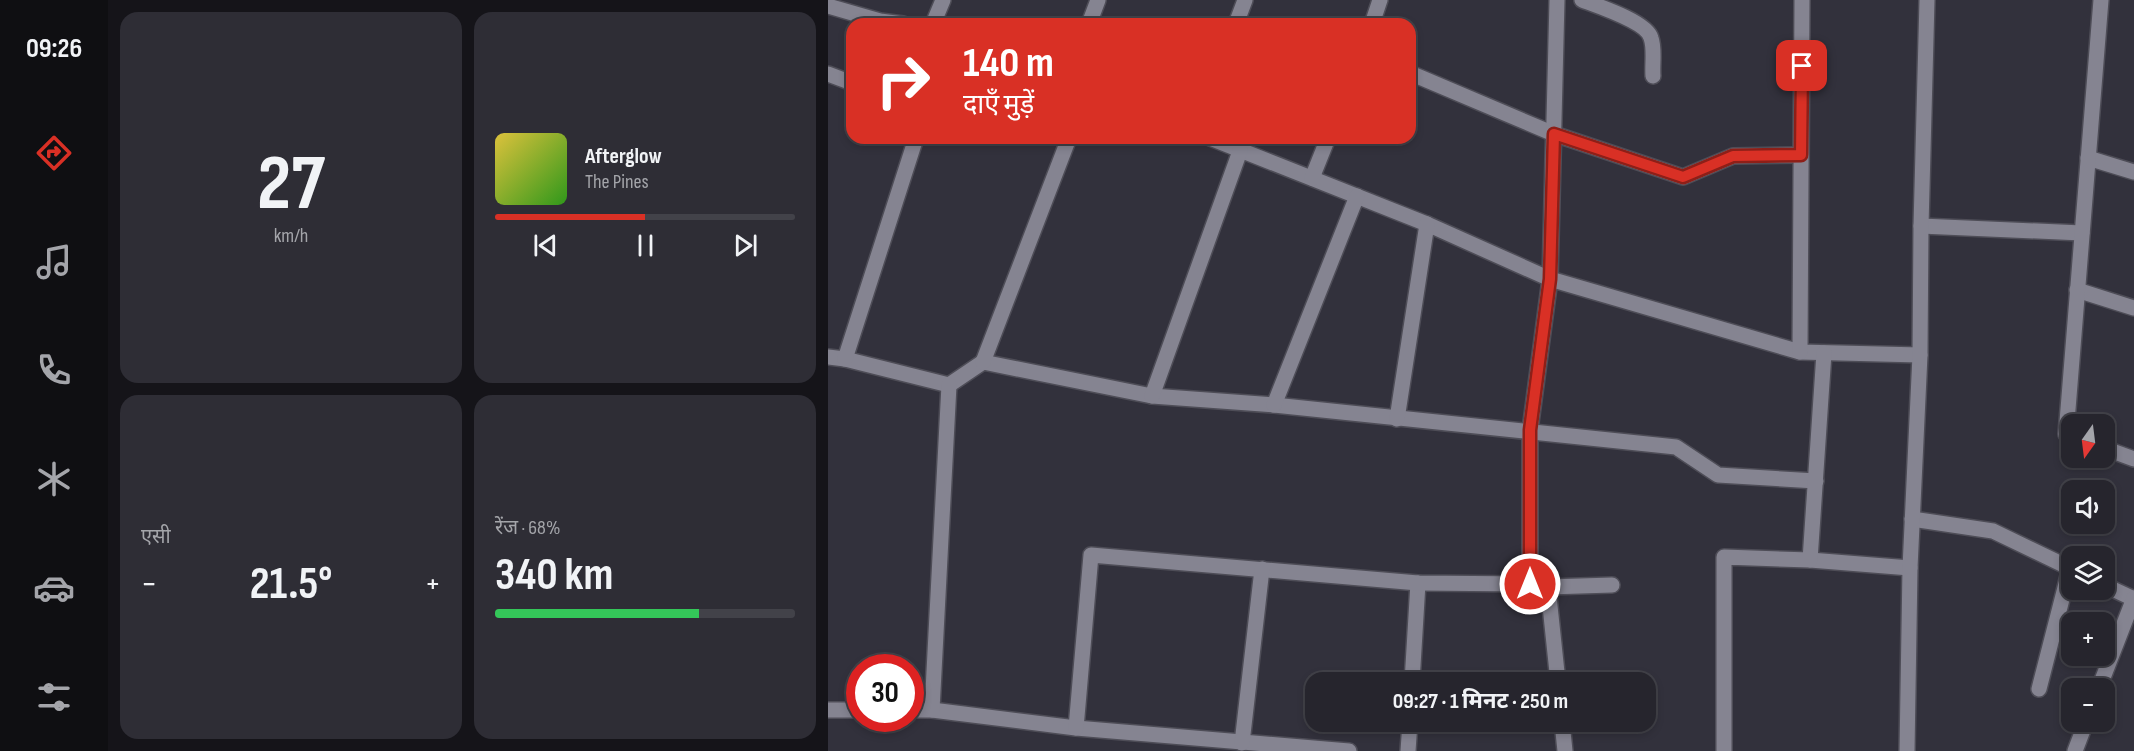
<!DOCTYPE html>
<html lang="hi">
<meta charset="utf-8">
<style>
body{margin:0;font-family:"Sofia Sans Condensed","Noto Sans Devanagari",sans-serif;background:#2e2d35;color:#f1f3f6;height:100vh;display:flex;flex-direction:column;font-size:22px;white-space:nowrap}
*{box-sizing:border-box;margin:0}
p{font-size:20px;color:#a4a5aa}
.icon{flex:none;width:33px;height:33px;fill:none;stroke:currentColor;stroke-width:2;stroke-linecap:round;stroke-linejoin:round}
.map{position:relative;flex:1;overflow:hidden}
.drawer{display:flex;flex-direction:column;gap:12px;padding:12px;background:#151419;width:720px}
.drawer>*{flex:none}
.banner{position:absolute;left:18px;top:18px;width:570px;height:126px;border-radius:18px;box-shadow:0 3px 9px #0003,0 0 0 2px #424249;background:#d93025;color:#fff;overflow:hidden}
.needle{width:39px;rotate:194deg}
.controls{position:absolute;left:1233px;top:414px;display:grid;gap:12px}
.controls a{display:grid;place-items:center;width:54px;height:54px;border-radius:12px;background:#26252d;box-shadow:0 3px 9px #0003,0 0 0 2px #424249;font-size:30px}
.speed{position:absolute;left:18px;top:654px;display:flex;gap:12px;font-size:30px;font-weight:700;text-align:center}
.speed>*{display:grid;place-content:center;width:78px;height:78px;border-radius:50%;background:#26252d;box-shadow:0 3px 9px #0003,0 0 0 2px #424249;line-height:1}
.speed .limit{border:9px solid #d22;background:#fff;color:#111}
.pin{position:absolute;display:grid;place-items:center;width:51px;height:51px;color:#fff;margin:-26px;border-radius:12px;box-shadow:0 3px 9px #0006}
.me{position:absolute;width:66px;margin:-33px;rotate:0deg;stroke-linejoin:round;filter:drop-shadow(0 0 4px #0008)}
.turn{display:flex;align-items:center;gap:21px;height:126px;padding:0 18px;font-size:27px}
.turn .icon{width:78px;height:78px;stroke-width:2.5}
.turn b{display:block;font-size:42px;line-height:51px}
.big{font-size:45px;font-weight:700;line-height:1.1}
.drawer .card{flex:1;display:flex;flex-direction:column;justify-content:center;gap:9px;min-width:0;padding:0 21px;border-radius:18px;background:#2e2d35}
.drawer .dial{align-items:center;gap:0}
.dial b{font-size:78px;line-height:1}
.song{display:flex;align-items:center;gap:18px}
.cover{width:72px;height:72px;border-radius:9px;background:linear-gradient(135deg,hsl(50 70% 55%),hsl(110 70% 35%))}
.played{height:6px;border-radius:3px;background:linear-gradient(90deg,#d93025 50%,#424249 50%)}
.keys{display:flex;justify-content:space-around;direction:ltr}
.heat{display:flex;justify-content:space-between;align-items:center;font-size:33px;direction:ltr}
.charge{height:9px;border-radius:4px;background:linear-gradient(90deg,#34c759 68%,#424249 0)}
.drawer .tiles{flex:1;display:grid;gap:12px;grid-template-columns:repeat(2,1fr)}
.trip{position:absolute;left:477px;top:672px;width:351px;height:60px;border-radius:18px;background:#26252d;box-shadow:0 3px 9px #0003,0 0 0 2px #424249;font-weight:700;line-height:60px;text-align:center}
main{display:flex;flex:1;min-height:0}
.tab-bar{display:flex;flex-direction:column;width:108px;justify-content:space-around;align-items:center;background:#0f0f12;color:#a4a5aa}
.tab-bar .icon{width:42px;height:42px}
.tab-bar .current{color:#d93025}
.tab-bar b{font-size:27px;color:#f1f3f6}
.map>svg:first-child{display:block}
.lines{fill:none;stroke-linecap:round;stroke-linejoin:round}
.minor-casing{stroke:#4e4d57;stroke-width:18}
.minor{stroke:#858491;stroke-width:15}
.route-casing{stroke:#8d1f18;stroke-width:15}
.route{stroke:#d93025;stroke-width:10}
</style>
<main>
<nav class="tab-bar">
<b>09:26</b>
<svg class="icon current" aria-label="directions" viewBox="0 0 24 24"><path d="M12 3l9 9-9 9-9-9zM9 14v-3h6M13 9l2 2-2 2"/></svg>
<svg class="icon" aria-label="music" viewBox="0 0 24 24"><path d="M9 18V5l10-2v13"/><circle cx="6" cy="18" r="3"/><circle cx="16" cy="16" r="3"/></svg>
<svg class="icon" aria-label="phone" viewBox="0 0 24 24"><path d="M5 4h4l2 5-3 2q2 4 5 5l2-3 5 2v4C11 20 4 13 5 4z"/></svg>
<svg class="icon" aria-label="climate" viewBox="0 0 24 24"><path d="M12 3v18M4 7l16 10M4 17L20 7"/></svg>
<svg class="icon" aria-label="car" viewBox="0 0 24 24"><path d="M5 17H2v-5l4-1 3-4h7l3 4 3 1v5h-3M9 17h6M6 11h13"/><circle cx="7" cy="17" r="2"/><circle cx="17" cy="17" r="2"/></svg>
<svg class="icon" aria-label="filters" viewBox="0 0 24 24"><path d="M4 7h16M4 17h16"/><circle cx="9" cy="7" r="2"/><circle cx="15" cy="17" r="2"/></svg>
</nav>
<section class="drawer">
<div class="tiles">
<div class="card dial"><b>27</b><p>km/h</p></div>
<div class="card">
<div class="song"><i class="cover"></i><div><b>Afterglow</b><p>The Pines</p></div></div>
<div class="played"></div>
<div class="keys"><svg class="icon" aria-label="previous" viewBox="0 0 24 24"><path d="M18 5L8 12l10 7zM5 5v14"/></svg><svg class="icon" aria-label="pause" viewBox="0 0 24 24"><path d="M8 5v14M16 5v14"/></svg><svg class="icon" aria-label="next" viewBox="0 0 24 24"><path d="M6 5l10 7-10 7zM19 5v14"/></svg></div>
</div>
<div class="card"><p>एसी</p>
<div class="heat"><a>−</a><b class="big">21.5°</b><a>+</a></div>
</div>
<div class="card"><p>रेंज · 68%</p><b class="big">340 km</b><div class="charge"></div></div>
</div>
</section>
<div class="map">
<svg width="1306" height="751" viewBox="0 0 1306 751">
<rect width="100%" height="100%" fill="#32313c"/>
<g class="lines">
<g class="minor-casing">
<g id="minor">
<path d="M754,0C770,6 819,22 823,38C827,49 824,64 825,76"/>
<polyline points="0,6 52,21 75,24"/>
<polyline points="105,24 115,0"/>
<polyline points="261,24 270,0"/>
<polyline points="408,24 417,0"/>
<polyline points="544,24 552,0"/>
<polyline points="582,73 726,134 855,177 905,156 973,155"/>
<polyline points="0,74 24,83"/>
<polyline points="382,138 599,224 722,279 972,352 1092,355"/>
<polyline points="1260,158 1306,172"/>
<polyline points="484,178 500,138"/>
<polyline points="1093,226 1254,233"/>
<polyline points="1249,290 1306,308"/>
<polyline points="972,352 974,0"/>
<polyline points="0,357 17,359 121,385 155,362 324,396 446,405 848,447 890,475 988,481"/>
<polyline points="17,359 88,138"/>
<polyline points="155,362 241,138"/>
<polyline points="324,396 412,151"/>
<polyline points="446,405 529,196"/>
<polyline points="569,419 599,224"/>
<polyline points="1244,436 1238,434 1273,0"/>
<polyline points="1276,448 1306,459"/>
<polyline points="1084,519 1165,531 1244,569"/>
<polyline points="982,560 1082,568"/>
<polyline points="702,584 702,430 722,279 729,0"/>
<polyline points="1276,585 1306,599"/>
<polyline points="720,587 784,585"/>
<polyline points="584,682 590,583"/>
<polyline points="1271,688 1306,598"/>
<polyline points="1211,689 1242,568"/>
<polyline points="0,710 32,710"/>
<polyline points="82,710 104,710 248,728 521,751"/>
<polyline points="104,710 121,385"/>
<polyline points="734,722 737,751"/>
<polyline points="248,728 263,555 590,583 702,584 720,587 730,682"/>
<polyline points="414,743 434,569"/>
<polyline points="580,751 582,722"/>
<polyline points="896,751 896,557 982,560 996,353"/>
<polyline points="1079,751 1082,568 1092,355 1093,226 1099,0"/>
<polyline points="1247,751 1258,722"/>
</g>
</g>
<use href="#minor" class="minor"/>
</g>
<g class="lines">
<g class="route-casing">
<polyline id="route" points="702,584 702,430 722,279 726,134 855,177 905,156 973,155 974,66"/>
</g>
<use href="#route" class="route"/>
</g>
</svg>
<div class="controls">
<a><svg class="needle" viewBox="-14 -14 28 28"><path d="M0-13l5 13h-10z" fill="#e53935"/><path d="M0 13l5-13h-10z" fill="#a4a5aa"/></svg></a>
<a><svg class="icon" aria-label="sound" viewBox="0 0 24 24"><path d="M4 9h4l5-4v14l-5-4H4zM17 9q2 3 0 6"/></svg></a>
<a><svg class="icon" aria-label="layers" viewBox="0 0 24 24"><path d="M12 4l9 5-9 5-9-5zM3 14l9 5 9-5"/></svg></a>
<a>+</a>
<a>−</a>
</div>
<div class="speed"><div class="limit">30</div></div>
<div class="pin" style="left:974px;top:66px;background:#d93025"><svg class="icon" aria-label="arrive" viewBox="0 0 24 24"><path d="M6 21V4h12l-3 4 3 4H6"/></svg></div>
<svg class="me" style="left:702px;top:584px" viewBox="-20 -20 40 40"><circle r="17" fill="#d93025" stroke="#fff" stroke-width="3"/><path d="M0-11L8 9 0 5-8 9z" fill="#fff"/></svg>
<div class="trip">09:27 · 1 मिनट · 250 m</div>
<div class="banner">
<div class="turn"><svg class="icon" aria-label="right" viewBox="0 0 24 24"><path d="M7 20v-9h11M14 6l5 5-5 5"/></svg><div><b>140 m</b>दाएँ मुड़ें</div></div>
</div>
</div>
</main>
